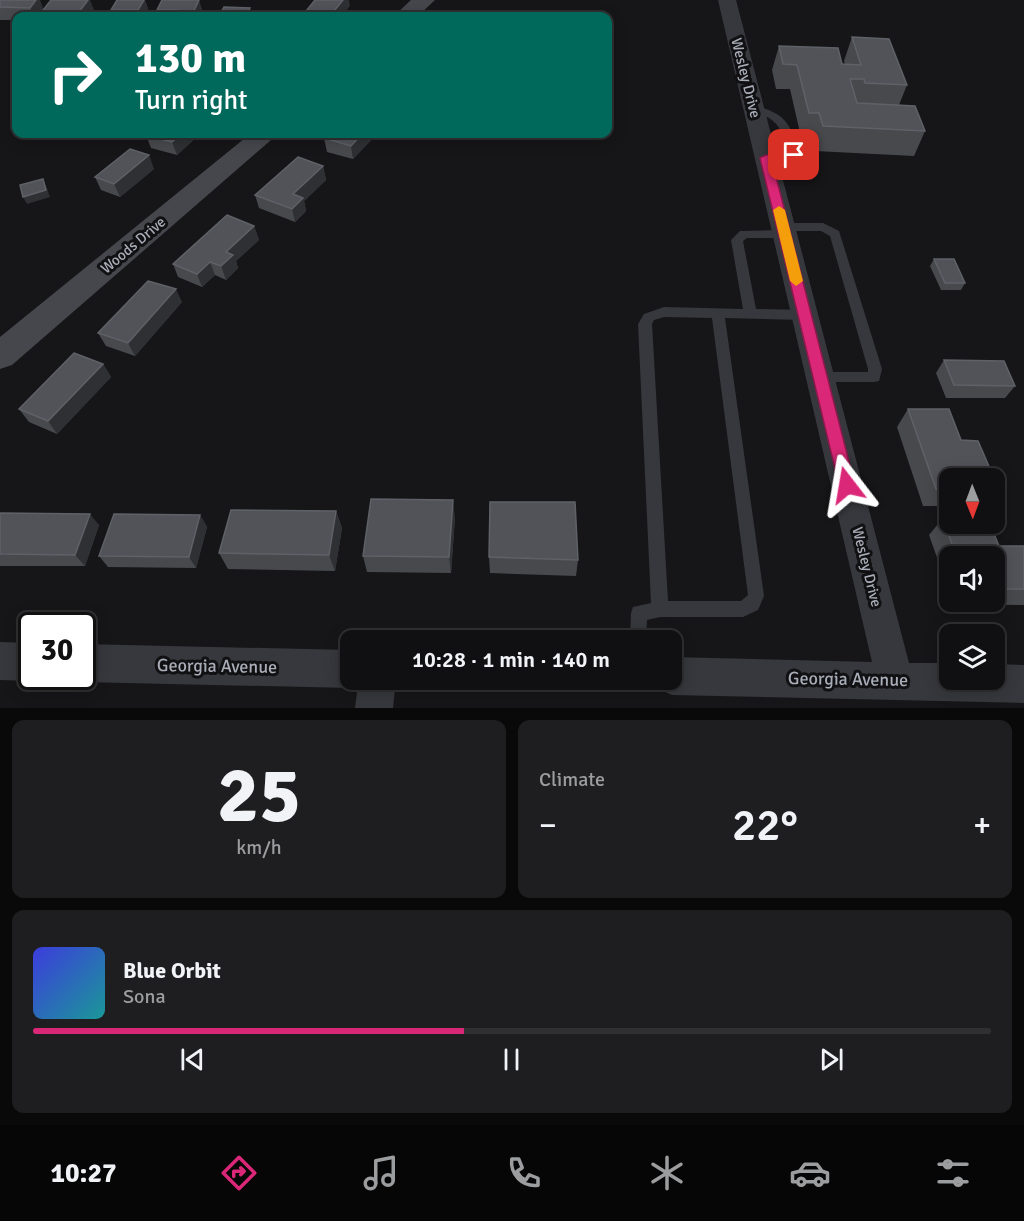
<!DOCTYPE html>
<meta charset="utf-8">
<style>
body{margin:0;font-family:Signika,sans-serif;background:#1e1e20;color:#f1f3f6;height:100vh;display:flex;flex-direction:column;font-size:22px;white-space:nowrap}
*{box-sizing:border-box;margin:0}
p{font-size:20px;color:#9c9d9f}
.icon{flex:none;width:33px;height:33px;fill:none;stroke:currentColor;stroke-width:2;stroke-linecap:round;stroke-linejoin:round}
.map{position:relative;height:708px;overflow:hidden}
.drawer{display:flex;flex-direction:column;gap:12px;padding:12px;background:#09090a;flex:1}
.drawer>*{flex:none}
.guide{position:absolute;left:12px;top:12px;width:600px;height:126px;border-radius:12px;box-shadow:0 3px 15px #0003,0 0 0 2px #303032;background:#00695c;color:#fff;overflow:hidden}
.needle{width:39px;rotate:179deg}
.tools{position:absolute;left:939px;top:468px;display:grid;gap:12px}
.tools a{display:grid;place-items:center;width:66px;height:66px;border-radius:12px;background:#101012;box-shadow:0 3px 15px #0003,0 0 0 2px #303032;font-size:30px}
.speed{position:absolute;left:18px;top:612px;display:flex;gap:12px;font-size:30px;font-weight:700;text-align:center}
.speed>*{display:grid;place-content:center;width:78px;height:78px;border-radius:50%;background:#101012;box-shadow:0 3px 15px #0003,0 0 0 2px #303032;line-height:1}
.speed .limit{border:3px solid #111;border-radius:9px;background:#fff;color:#111}
.pin{position:absolute;display:grid;place-items:center;width:51px;height:51px;color:#fff;margin:-26px;border-radius:12px;box-shadow:0 3px 9px #0006}
.me{position:absolute;width:66px;margin:-33px;rotate:346deg;stroke-linejoin:round;filter:drop-shadow(0 0 4px #0008)}
.turn{display:flex;align-items:center;gap:21px;height:126px;padding:0 24px;font-size:27px}
.turn .icon{width:78px;height:78px;stroke-width:2.5}
.turn b{display:block;font-size:42px;line-height:51px}
.big{font-size:45px;font-weight:600;line-height:1.1}
.drawer .card{flex:1;display:flex;flex-direction:column;justify-content:center;gap:9px;min-width:0;padding:0 21px;border-radius:12px;background:#1e1e20}
.drawer .dial{align-items:center;gap:0}
.dial b{font-size:78px;line-height:1}
.song{display:flex;align-items:center;gap:18px}
.cover{width:72px;height:72px;border-radius:9px;background:linear-gradient(135deg,hsl(240 70% 55%),hsl(180 70% 35%))}
.played{height:6px;border-radius:3px;background:linear-gradient(90deg,#db2777 45%,#303032 45%)}
.keys{display:flex;justify-content:space-around;direction:ltr}
.heat{display:flex;justify-content:space-between;align-items:center;font-size:33px;direction:ltr}
.drawer .tiles{flex:1;display:grid;gap:12px;grid-template-columns:1fr 1fr}
.card:last-child{grid-column:span 2}
.trip{position:absolute;left:340px;top:630px;width:342px;height:60px;border-radius:12px;background:#101012;box-shadow:0 3px 15px #0003,0 0 0 2px #303032;font-weight:600;line-height:60px;text-align:center}
.dock{display:flex;height:96px;justify-content:space-around;align-items:center;background:#060607;color:#9c9d9f}
.dock .icon{width:42px;height:42px}
.dock .active{color:#db2777}
.dock b{font-size:27px;color:#f1f3f6}
.map>svg:first-child{display:block}
.lines{fill:none;stroke-linecap:round;stroke-linejoin:round}
.lane{fill:#37383d;fill-rule:evenodd}
.street{fill:#37383d;fill-rule:evenodd}
.secondary{fill:#45474d;fill-rule:evenodd}
.wall{fill:#47494d}
.shaded-wall{fill:#2f3033}
.building{fill:#525359;stroke:#5f6168;stroke-width:1.5}
.route{fill:#db2777;stroke:#8e194d;stroke-width:1.5}
.slow{fill:#f59e0b}
.labels{text-anchor:middle;stroke-width:6;stroke-linejoin:round;paint-order:stroke}
.street-label{font-size:15px;fill:#a8adb8;stroke:#111113}
.near-street-label{font-size:18px;fill:#a8adb8;stroke:#111113}
</style>
<div class="map">
<svg width="1024" height="708" viewBox="0 0 1024 708">
<rect width="100%" height="100%" fill="#161618"/>
<g class="lines">
<g class="lane">
<path d="M754,105C787,114 791,124 799,155L796,160H762L761,158L766,155H788C781,126 779,120 750,110V106Z"/>
<path d="M783,223H823L839,231L882,369L879,381L874,382H820L815,381L813,377L815,373L820,372H868V369L830,236L821,231H788L791,234L785,238H747L743,241L756,309L805,310L811,315L805,320L725,318L764,596L758,610L743,617H660L647,620L646,640H630L631,613L633,607L651,603L638,324L644,314L664,307L743,309L731,240L740,231L779,230L777,227ZM664,317L712,318L748,595L741,601H668L652,324L654,320Z"/>
</g>
<g class="street">
<polygon points="718,0 736,0 909,663 950,663 950,680 994,680 994,664 1024,665 1024,703 672,695 659,689 655,680 672,680 672,657 872,662"/>
<polygon points="0,642 32,643 32,676 42,676 32,681 0,680"/>
<polygon points="82,644 351,650 351,680 396,680 393,708 355,708 358,685 351,688 82,682 70,676 82,676"/>
</g>
<g class="secondary">
<polygon points="411,0 435,0 418,16 394,16"/>
<polygon points="250,134 278,134 12,365 0,369 0,337"/>
</g>
</g>
<g class="wall">
<polygon points="0,0 44,10 94,10 90,16 41,16 40,15 39,16 16,16 16,20 0,20"/>
<polygon points="117,0 145,0 149,12 146,16 113,16 111,10"/>
<polygon points="162,0 203,12 201,16 159,16 157,10"/>
<polygon points="852,37 907,85 899,105 925,131 914,156 815,151 811,138 801,137 790,89 776,89 772,70 779,46 845,64 844,61"/>
<polygon points="200,134 177,155 151,148 146,135"/>
<polygon points="377,134 353,159 327,152 324,138"/>
<polygon points="323,166 326,180 304,201 306,211 295,222 259,208 255,195"/>
<polygon points="154,169 120,197 101,190 95,177"/>
<polygon points="254,226 259,240 236,261 238,268 226,280 215,275 202,287 178,277 173,264"/>
<polygon points="934,259 965,283 961,290 941,290 930,266"/>
<polygon points="182,302 135,356 106,346 98,333"/>
<polygon points="944,360 1015,386 1005,398 946,398 936,373"/>
<polygon points="103,364 111,377 57,434 29,422 19,409"/>
<polygon points="908,409 950,478 950,506 923,506 897,427"/>
<polygon points="336,511 342,528 335,571 228,569 219,553"/>
<polygon points="0,513 99,525 85,566 0,566"/>
<polygon points="200,515 207,527 196,568 108,567 99,556"/>
<polygon points="455,517 451,573 367,572 363,556"/>
<polygon points="943,518 999,546 1024,546 1024,605 953,604 952,602 994,602 994,556 950,556 950,594 929,535"/>
<polygon points="489,557 578,560 576,576 490,573"/>
</g>
<g class="shaded-wall">
<polygon points="36,0 40,0 44,10 39,16 34,16 30,8"/>
<polygon points="88,0 90,0 94,10 90,16 76,16"/>
<polygon points="144,0 145,0 149,12 146,16 140,16 138,10"/>
<polygon points="199,0 203,12 201,16 192,16 192,15"/>
<polygon points="343,0 349,0 350,6 342,16 330,16"/>
<polygon points="250,8 252,15 251,16 246,16"/>
<polygon points="181,134 200,134 177,155 172,142"/>
<polygon points="362,134 377,134 353,159 351,146"/>
<polygon points="149,155 154,169 120,197 114,184"/>
<polygon points="323,166 326,180 304,201 306,211 295,222 292,209 293,194"/>
<polygon points="43,179 46,186 50,197 27,204 23,197"/>
<polygon points="254,226 259,240 236,261 238,268 226,280 221,266 226,252"/>
<polygon points="210,262 215,275 202,287 197,274"/>
<polygon points="176,289 182,302 135,356 128,343"/>
<polygon points="103,364 111,377 57,434 48,421"/>
<polygon points="453,500 455,517 451,573 449,557"/>
<polygon points="336,511 342,528 335,571 329,555"/>
<polygon points="90,514 99,525 85,566 75,555"/>
<polygon points="200,515 207,527 196,568 189,557"/>
</g>
<g class="building">
<polygon points="0,0 36,0 30,8 0,7"/>
<polygon points="51,0 88,0 76,16 59,16 61,15 40,14"/>
<polygon points="117,0 144,0 138,10 111,10"/>
<polygon points="162,0 199,0 192,15 176,15 178,10 157,10"/>
<polygon points="315,0 343,0 330,16 302,16"/>
<polygon points="224,7 250,8 246,16 219,16"/>
<polygon points="852,37 889,39 907,85 865,83 864,79 850,79 857,103 915,106 925,131 823,126 819,113 809,113 797,65 783,64 779,46 838,48 842,64 861,65"/>
<polygon points="147,134 181,134 172,142 146,135"/>
<polygon points="329,134 362,134 351,146 324,138"/>
<polygon points="130,149 149,155 114,184 95,177"/>
<polygon points="298,157 323,166 293,194 303,198 292,209 255,195"/>
<polygon points="43,179 46,190 23,197 20,185"/>
<polygon points="227,215 254,226 226,252 233,255 221,266 210,262 197,274 173,264"/>
<polygon points="934,259 954,259 965,283 945,283"/>
<polygon points="148,281 176,289 128,343 98,333"/>
<polygon points="74,353 103,364 48,421 19,409"/>
<polygon points="944,360 1004,361 1015,386 954,385"/>
<polygon points="908,409 949,409 961,440 978,441 994,478 950,478 950,489 936,489"/>
<polygon points="994,479 999,489 994,489"/>
<polygon points="371,499 453,500 449,557 363,556"/>
<polygon points="490,502 575,502 578,560 489,557"/>
<polygon points="231,510 336,511 329,555 219,553"/>
<polygon points="0,513 90,514 75,555 0,554"/>
<polygon points="114,514 200,515 189,557 99,556"/>
<polygon points="943,518 950,518 950,524 990,524 999,546 1024,546 1024,589 994,589 994,556 956,556"/>
</g>
<polygon class="route" points="791,153 798,153 800,155 796,161 772,161 855,485 847,492 839,485 760,158 766,155 789,155"/>
<polygon class="slow" points="779,206 785,210 803,281 796,286 790,281 773,210"/>
<g class="labels">
<g class="street-label">
<text transform="translate(746 78) rotate(76)" y="5">Wesley Drive</text>
<text transform="translate(133 245) rotate(-40)" y="5">Woods Drive</text>
<text transform="translate(867 567) rotate(76)" y="5">Wesley Drive</text>
</g>
<g class="near-street-label">
<text transform="translate(217 666) rotate(1)" y="6">Georgia Avenue</text>
<text transform="translate(848 679) rotate(1)" y="6">Georgia Avenue</text>
</g>
</g>
</svg>
<div class="tools">
<a><svg class="needle" viewBox="-14 -14 28 28"><path d="M0-13l5 13h-10z" fill="#e53935"/><path d="M0 13l5-13h-10z" fill="#9c9d9f"/></svg></a>
<a><svg class="icon" aria-label="sound" viewBox="0 0 24 24"><path d="M4 9h4l5-4v14l-5-4H4zM17 9q2 3 0 6"/></svg></a>
<a><svg class="icon" aria-label="layers" viewBox="0 0 24 24"><path d="M12 4l9 5-9 5-9-5zM3 14l9 5 9-5"/></svg></a>
</div>
<div class="speed"><div class="limit">30</div></div>
<div class="pin" style="left:794px;top:155px;background:#d93025"><svg class="icon" aria-label="arrive" viewBox="0 0 24 24"><path d="M6 21V4h12l-3 4 3 4H6"/></svg></div>
<svg class="me" style="left:847px;top:485px" viewBox="-20 -20 40 40"><path d="M0-17L14 15 0 8-14 15z" fill="#db2777" stroke="#fff" stroke-width="4"/></svg>
<div class="trip">10:28 · 1 min · 140 m</div>
<div class="guide">
<div class="turn"><svg class="icon" aria-label="right" viewBox="0 0 24 24"><path d="M7 20v-9h11M14 6l5 5-5 5"/></svg><div><b>130 m</b>Turn right</div></div>
</div>
</div>
<section class="drawer">
<div class="tiles">
<div class="card dial"><b>25</b><p>km/h</p></div>
<div class="card"><p>Climate</p>
<div class="heat"><a>−</a><b class="big">22°</b><a>+</a></div>
</div>
<div class="card">
<div class="song"><i class="cover"></i><div><b>Blue Orbit</b><p>Sona</p></div></div>
<div class="played"></div>
<div class="keys"><svg class="icon" aria-label="previous" viewBox="0 0 24 24"><path d="M18 5L8 12l10 7zM5 5v14"/></svg><svg class="icon" aria-label="pause" viewBox="0 0 24 24"><path d="M8 5v14M16 5v14"/></svg><svg class="icon" aria-label="next" viewBox="0 0 24 24"><path d="M6 5l10 7-10 7zM19 5v14"/></svg></div>
</div>
</div>
</section>
<nav class="dock">
<b>10:27</b>
<svg class="icon active" aria-label="directions" viewBox="0 0 24 24"><path d="M12 3l9 9-9 9-9-9zM9 14v-3h6M13 9l2 2-2 2"/></svg>
<svg class="icon" aria-label="music" viewBox="0 0 24 24"><path d="M9 18V5l10-2v13"/><circle cx="6" cy="18" r="3"/><circle cx="16" cy="16" r="3"/></svg>
<svg class="icon" aria-label="phone" viewBox="0 0 24 24"><path d="M5 4h4l2 5-3 2q2 4 5 5l2-3 5 2v4C11 20 4 13 5 4z"/></svg>
<svg class="icon" aria-label="climate" viewBox="0 0 24 24"><path d="M12 3v18M4 7l16 10M4 17L20 7"/></svg>
<svg class="icon" aria-label="car" viewBox="0 0 24 24"><path d="M5 17H2v-5l4-1 3-4h7l3 4 3 1v5h-3M9 17h6M6 11h13"/><circle cx="7" cy="17" r="2"/><circle cx="17" cy="17" r="2"/></svg>
<svg class="icon" aria-label="filters" viewBox="0 0 24 24"><path d="M4 7h16M4 17h16"/><circle cx="9" cy="7" r="2"/><circle cx="15" cy="17" r="2"/></svg>
</nav>
